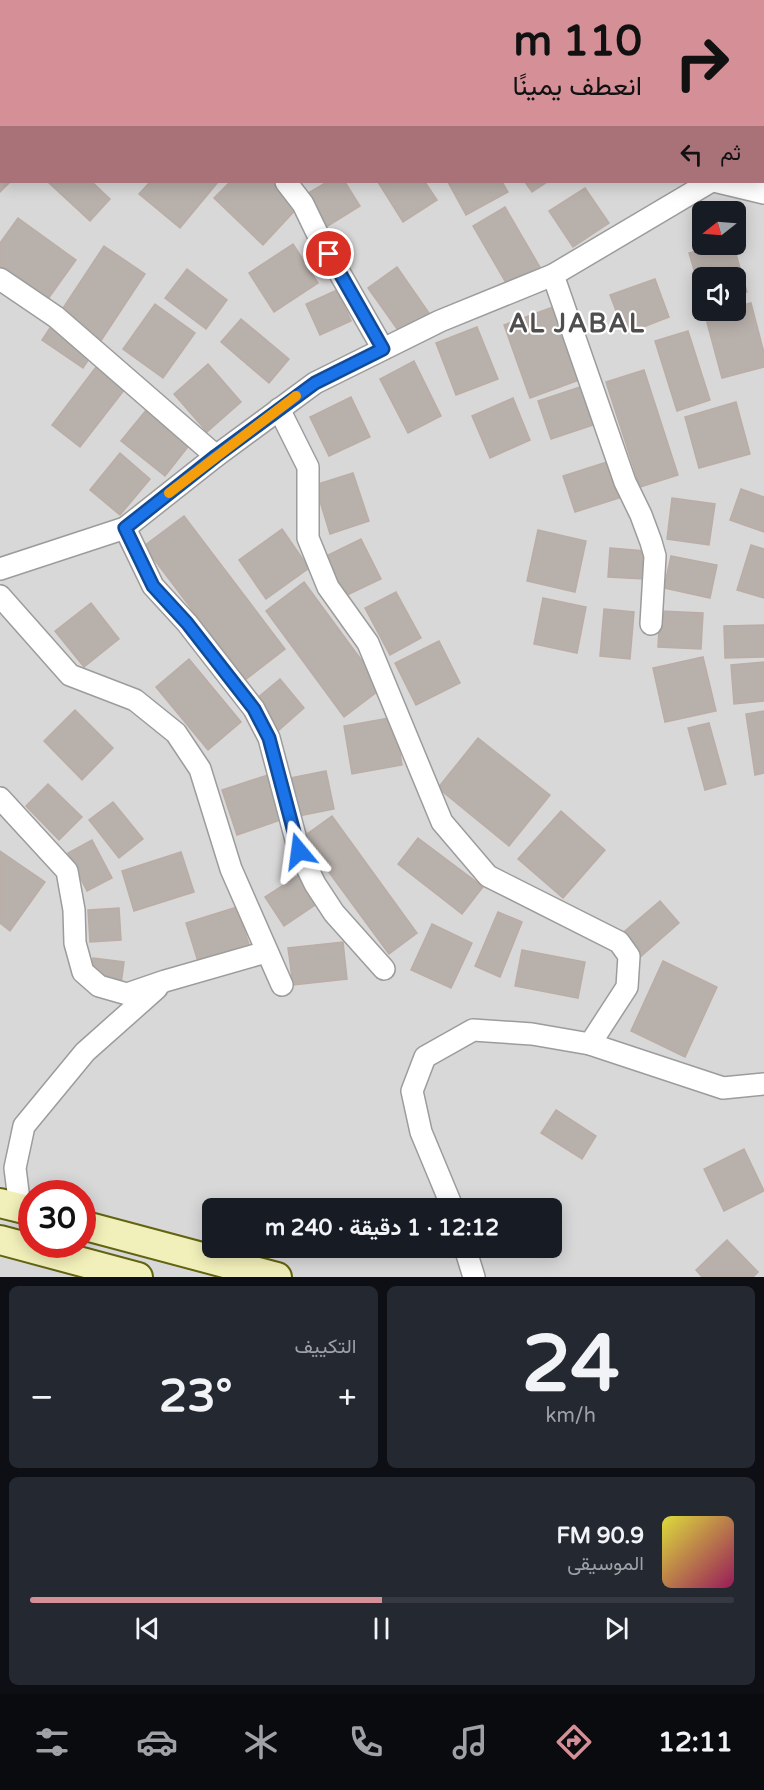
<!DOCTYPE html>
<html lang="ar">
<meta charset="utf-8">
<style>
body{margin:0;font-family:"Varela Round",Vazirmatn,sans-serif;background:#242831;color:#f1f3f6;direction:rtl;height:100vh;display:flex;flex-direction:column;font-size:22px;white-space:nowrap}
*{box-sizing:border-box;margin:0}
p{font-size:20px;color:#9ea1a6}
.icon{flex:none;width:33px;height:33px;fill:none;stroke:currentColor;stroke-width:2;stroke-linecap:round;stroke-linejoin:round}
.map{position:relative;height:1277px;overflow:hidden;direction:ltr}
.sheet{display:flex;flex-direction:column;gap:9px;padding:9px;background:#0d0f14;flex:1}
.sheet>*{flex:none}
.guide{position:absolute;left:0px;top:0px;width:765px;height:183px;box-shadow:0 3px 15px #0003;direction:rtl;background:#d48f97;color:#111;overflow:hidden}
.needle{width:39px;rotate:253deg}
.tools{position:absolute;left:692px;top:201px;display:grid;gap:12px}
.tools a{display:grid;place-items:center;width:54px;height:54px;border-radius:9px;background:#171b24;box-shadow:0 3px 15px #0003;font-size:30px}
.speed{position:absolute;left:18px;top:1180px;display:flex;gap:12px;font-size:30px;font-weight:700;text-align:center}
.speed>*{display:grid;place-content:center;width:78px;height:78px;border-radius:50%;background:#171b24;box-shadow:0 3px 15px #0003;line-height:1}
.speed .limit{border:9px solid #d22;background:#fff;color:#111}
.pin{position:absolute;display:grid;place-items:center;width:51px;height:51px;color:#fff;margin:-26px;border:3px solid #fff;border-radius:50%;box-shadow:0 2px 6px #0007}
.me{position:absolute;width:66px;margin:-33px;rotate:344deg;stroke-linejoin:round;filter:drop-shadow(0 0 4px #0008)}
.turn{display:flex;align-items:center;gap:21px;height:126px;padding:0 24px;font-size:27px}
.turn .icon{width:78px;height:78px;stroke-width:2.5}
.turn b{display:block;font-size:42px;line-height:51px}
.then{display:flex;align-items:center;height:57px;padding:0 24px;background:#0003;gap:12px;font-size:22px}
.big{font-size:45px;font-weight:700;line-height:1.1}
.sheet .card{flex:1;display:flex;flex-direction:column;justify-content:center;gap:9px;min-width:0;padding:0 21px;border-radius:9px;background:#242831}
.sheet .dial{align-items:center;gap:0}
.dial b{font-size:78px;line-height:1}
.song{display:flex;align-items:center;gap:18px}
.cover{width:72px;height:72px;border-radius:9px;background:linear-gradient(135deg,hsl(60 70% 55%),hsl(330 70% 35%))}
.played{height:6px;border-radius:3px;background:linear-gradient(90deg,#d48f97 50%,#363941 50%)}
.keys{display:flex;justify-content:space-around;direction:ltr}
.heat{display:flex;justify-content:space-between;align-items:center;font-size:33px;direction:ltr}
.sheet .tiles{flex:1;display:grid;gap:9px;grid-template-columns:1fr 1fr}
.card:last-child{grid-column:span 2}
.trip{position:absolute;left:202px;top:1198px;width:360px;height:60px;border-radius:9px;background:#171b24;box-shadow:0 3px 15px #0003;font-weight:700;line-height:60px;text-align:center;direction:rtl}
.menu{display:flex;height:96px;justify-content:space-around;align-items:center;background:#090b0e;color:#9ea1a6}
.menu .icon{width:42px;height:42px}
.menu .on{color:#d48f97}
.menu b{font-size:27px;color:#f1f3f6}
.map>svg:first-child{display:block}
.residential{fill:#d9d8d8;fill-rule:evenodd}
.building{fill:#b8b0ab;stroke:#bbada6;stroke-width:1.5}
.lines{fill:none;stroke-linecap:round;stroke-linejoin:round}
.street-casing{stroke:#9c9c9c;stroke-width:24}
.secondary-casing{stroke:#626410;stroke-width:32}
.street{stroke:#fff;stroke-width:21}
.secondary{stroke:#f2f0ba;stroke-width:28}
.route-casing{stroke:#114b97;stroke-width:15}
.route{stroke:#1a73e8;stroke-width:10}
.slow{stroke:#f59e0b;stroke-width:10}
.labels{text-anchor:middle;stroke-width:4.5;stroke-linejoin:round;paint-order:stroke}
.district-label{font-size:26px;font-weight:bold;letter-spacing:1.5px;fill:#4e4e4e;stroke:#fff}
</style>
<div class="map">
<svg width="764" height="1277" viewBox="0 0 764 1277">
<rect width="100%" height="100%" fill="#ebe7e2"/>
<path class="residential" d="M0,0H764V1277H0ZM2,2H764V182H2ZM702,212H735V244H702ZM702,278H735V310H702ZM32,1194H82V1245H32ZM213,1209H552V1248H213Z"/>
<g class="building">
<polygon points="133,0 166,0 168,2 135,2"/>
<polygon points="315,0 343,0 344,2 313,2"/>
<rect x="439" y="0" width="53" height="2"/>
<rect x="597" y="0" width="25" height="2"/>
<polygon points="2,135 2,182 10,182 0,192"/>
<polygon points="48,182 92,182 110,199 90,221"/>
<polygon points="150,182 218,182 180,228 139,194"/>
<polygon points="230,182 275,182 300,205 263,245 214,198"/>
<polygon points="327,182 345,182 360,206 323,229 303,196"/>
<polygon points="378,182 425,182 437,200 403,222"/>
<polygon points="448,182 502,182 508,192 466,215"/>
<polygon points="525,182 547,182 532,192"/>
<polygon points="585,188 609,223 573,247 549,211"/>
<polygon points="505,207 541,269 509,288 473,226"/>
<polygon points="18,218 76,260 43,306 0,274 0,243"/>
<polygon points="293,244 318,283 274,312 249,273"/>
<polygon points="719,244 733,244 747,292 735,295 735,278 702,278 702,296 689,253"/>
<polygon points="104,246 145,274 83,368 42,340"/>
<polygon points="397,267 429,313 400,333 368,288"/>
<polygon points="187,269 227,300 206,329 165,298"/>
<polygon points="655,279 669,317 625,334 610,295"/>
<polygon points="337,290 351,321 320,335 306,304"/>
<polygon points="751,303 764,353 764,367 722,378 705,315 722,310 735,310 735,307"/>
<polygon points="155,304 195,333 163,378 123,349"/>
<polygon points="553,307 579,380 530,398 504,325"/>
<polygon points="241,319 289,359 269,383 221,342"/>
<polygon points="477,327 498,379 456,395 436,343"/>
<polygon points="688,331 710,400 677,411 655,341"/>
<polygon points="414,361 441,416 408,433 380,379"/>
<polygon points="208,364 241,402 207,432 174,394"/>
<polygon points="96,367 125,389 80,447 52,425"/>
<polygon points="644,370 678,475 640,487 606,382"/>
<polygon points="583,386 596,424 551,439 538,401"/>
<polygon points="351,397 370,437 329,456 310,417"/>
<polygon points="513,398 530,440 490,458 472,416"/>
<polygon points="736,402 750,454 699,468 685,417"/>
<polygon points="147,409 191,443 165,476 121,441"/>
<polygon points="120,453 150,479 120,515 90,490"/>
<polygon points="607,462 619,498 575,512 563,476"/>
<polygon points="353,473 369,521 330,534 315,485"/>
<polygon points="741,489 764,497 764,532 730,520"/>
<polygon points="672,498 715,504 709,545 667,539"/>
<polygon points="184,516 285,649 245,680 144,546"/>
<polygon points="282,529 309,568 266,599 239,560"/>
<polygon points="538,530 586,541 575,592 527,581"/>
<polygon points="361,539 381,579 343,597 324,557"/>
<polygon points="751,545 764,549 764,598 737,590"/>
<polygon points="610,548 646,551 644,579 608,577"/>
<polygon points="671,556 717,565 710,598 664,588"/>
<polygon points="304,582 382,688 344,717 266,611"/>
<polygon points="396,592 421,638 390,655 365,608"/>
<polygon points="543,598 586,607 577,653 534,644"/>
<polygon points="91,603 119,639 84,667 55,631"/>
<polygon points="604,609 634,612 630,659 600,656"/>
<polygon points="660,611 703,613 701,649 658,647"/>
<polygon points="764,625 764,657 725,658 724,626"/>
<polygon points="439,641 460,683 416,705 395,663"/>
<polygon points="703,657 716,711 665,722 653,668"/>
<polygon points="189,659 241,722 208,750 156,687"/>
<polygon points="764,662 764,701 734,704 731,665"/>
<polygon points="280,679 304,708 269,739 244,709"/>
<polygon points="75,710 113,748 82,780 44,741"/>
<polygon points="764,711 764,773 755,775 746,714"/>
<polygon points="394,717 402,765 352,774 344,726"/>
<polygon points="709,723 726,784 705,790 688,728"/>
<polygon points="478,738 550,795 509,846 438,788"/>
<polygon points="326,771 334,809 298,816 290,778"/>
<polygon points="268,775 283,819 237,835 222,790"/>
<polygon points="48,784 82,817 59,840 26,806"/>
<polygon points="113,802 143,839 119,858 89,820"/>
<polygon points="561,811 605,850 563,898 518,859"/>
<polygon points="332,816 417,933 389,954 303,837"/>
<polygon points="418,838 483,887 462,914 398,864"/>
<polygon points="92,840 112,878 87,891 68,853"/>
<polygon points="0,851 45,882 10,931 0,923"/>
<polygon points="181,852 194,892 134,911 122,871"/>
<polygon points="299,875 318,903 284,926 265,897"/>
<polygon points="660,901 679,923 638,959 619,936"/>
<polygon points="237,907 252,954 201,971 186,923"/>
<polygon points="119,908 121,940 90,942 88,910"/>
<polygon points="498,912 522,922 500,977 475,966"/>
<polygon points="432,924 472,943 451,988 411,970"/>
<polygon points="343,942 347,979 293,985 288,948"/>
<polygon points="522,950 585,962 578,998 515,986"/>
<polygon points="93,958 124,962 121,985 90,981"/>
<polygon points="663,961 717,987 685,1057 631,1031"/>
<polygon points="556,1110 596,1136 582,1159 541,1133"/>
<polygon points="744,1149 764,1191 724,1211 704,1169"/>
<polygon points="727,1240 758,1272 753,1277 702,1277 696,1270"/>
</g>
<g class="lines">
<g class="street-casing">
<g id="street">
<polyline points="105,0 107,2"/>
<polyline points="392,0 394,2"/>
<polyline points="86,2 87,0"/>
<polyline points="572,2 572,0"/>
<polyline points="702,2 703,0"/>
<polyline points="0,98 2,97"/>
<polyline points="286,182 303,204 318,235 383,349"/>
<polyline points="718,182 764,193"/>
<polyline points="553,275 625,482 641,515 651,542 655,556 651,624"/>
<polyline points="0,279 56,317 216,456"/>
<polyline points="279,409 308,467 308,538 328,587 368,643 442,822 488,876 619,942 629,956 627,987 590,1044"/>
<polyline points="125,528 153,586 187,623 254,709 269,738 299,851 315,884 334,913 384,969"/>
<polyline points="0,569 125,528 216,456 315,383 440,321 553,275 710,182"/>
<polyline points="0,596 70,675 135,700 176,733 200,769 231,869 282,985"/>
<polyline points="0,798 67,871 74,910 75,943 83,972 99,986 127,994 165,981 266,952"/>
<polyline points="20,1208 15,1168 24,1126 85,1052 157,988"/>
<polyline points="453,1209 421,1132 412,1091 425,1057 473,1030 532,1034 590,1044 723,1088 764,1084"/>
<polyline points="465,1248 474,1277"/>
</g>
</g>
<g class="secondary-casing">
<g id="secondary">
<polyline points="0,1203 32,1211"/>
<polyline points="82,1225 277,1277"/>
<polyline points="0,1240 138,1277"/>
</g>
</g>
<use href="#street" class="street"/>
<use href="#secondary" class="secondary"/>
</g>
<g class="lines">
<g class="route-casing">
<polyline id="route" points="299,851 269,738 254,709 187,623 153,586 125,528 216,456 315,383 383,349 329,254"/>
</g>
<use href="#route" class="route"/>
<polyline class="slow" points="169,493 296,396"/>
</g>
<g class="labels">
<g class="district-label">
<text x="577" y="332">AL JABAL</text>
</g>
</g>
</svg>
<div class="tools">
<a><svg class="needle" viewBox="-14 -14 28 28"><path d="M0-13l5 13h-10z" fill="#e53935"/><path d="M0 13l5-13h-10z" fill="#9ea1a6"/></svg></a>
<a><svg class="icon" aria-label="sound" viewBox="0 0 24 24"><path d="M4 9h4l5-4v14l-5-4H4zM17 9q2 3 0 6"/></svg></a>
</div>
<div class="speed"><div class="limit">30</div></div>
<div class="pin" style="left:329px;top:254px;background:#d93025"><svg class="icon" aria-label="arrive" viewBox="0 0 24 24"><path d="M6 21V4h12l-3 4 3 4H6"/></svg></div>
<svg class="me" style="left:299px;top:851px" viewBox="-20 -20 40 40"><path d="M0-17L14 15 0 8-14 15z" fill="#1a73e8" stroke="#fff" stroke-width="4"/></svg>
<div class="trip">12:12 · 1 دقيقة · 240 m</div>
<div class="guide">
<div class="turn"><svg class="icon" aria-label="right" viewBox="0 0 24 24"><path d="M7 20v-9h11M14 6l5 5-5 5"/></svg><div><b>110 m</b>انعطف يمينًا</div></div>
<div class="then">ثم<svg class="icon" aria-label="left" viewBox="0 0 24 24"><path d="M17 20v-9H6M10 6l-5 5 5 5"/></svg></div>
</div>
</div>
<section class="sheet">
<div class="tiles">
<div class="card dial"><b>24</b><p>km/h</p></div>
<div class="card"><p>التكييف</p>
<div class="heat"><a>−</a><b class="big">23°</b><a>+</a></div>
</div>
<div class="card">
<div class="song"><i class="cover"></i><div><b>90.9 FM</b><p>الموسيقى</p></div></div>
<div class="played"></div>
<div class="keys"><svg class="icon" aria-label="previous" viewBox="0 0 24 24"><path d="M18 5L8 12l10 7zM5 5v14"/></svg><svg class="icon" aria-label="pause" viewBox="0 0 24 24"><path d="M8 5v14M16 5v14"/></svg><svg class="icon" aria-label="next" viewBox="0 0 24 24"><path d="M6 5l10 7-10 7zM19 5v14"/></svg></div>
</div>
</div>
</section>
<nav class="menu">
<b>12:11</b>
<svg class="icon on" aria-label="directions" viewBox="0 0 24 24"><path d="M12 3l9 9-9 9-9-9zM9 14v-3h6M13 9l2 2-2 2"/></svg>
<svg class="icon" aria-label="music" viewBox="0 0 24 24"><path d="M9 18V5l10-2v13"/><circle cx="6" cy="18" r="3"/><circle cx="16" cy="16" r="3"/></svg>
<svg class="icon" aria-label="phone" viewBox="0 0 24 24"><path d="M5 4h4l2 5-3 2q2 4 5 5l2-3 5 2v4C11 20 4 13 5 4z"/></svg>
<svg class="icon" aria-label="climate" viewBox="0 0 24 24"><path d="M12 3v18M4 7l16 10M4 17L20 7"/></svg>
<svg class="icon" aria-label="car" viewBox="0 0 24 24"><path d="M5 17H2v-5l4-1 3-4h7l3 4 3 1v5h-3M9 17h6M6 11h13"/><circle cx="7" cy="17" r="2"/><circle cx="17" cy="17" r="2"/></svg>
<svg class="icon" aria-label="filters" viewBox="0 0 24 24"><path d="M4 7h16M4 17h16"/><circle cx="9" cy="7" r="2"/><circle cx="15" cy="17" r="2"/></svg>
</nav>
